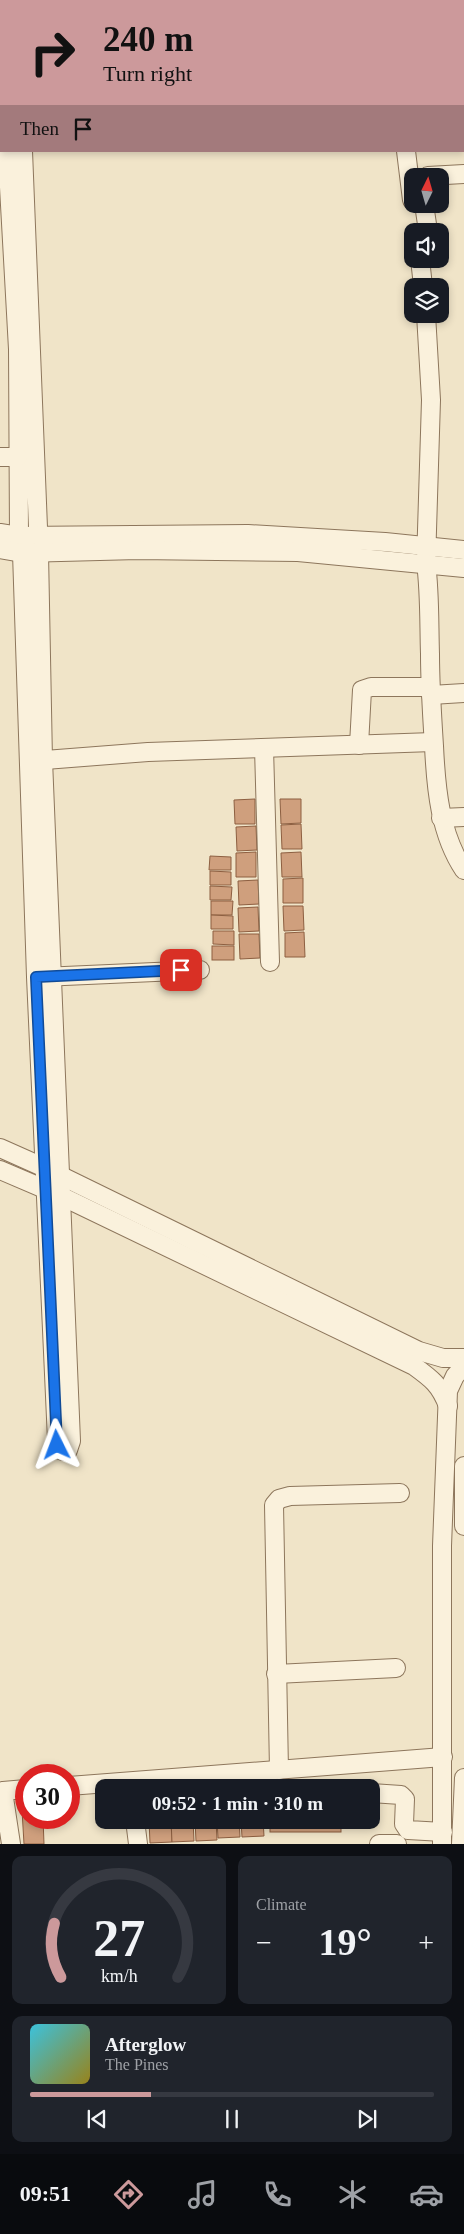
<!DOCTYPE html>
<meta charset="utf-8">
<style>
body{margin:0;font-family:"Times New Roman",serif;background:#20242c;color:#f1f3f6;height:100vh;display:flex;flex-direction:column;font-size:19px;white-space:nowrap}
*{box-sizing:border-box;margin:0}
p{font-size:16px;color:#9ea1a6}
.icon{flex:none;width:28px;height:28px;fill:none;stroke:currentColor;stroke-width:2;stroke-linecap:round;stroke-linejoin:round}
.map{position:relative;height:1844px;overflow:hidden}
.drawer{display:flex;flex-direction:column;gap:12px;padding:12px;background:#0d0f14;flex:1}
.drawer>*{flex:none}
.hud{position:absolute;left:0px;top:0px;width:465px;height:152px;box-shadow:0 2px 8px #0003;background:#cc999b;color:#111;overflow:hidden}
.needle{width:32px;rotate:5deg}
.fabs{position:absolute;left:404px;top:168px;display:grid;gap:10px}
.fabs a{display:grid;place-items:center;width:45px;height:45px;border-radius:10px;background:#171b24;box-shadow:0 2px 8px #0003;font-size:25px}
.speed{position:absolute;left:15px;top:1764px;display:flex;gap:10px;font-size:25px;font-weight:700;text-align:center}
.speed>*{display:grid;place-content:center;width:65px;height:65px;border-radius:50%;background:#171b24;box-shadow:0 2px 8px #0003;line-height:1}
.speed .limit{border:8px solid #d22;background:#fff;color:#111}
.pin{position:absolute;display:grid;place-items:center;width:42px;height:42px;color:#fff;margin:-21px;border-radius:10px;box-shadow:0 2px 8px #0006}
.me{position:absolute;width:55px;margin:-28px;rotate:357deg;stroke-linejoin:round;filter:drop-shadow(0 0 4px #0008)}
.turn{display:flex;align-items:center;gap:18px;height:105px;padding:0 20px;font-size:22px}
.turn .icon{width:65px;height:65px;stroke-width:2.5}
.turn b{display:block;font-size:35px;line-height:42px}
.then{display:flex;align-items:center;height:48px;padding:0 20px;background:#0003;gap:10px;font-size:19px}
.big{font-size:38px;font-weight:700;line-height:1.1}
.drawer .tile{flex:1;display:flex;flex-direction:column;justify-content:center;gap:8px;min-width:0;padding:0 18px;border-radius:10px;background:#20242c}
.drawer .dial{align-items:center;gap:0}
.dial svg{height:130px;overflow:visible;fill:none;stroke:#363941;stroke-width:7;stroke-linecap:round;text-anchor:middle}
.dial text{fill:#f1f3f6;stroke:none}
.song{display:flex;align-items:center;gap:15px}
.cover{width:60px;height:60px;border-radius:8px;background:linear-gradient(135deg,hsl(190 70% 55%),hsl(50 70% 35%))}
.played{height:5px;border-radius:2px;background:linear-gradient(90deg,#cc999b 30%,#363941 30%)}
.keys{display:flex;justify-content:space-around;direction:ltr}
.heat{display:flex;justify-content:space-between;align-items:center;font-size:28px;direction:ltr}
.drawer .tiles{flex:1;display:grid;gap:12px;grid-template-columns:1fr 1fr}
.tile:last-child{grid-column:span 2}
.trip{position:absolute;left:95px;top:1779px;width:285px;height:50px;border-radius:10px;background:#171b24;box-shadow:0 2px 8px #0003;font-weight:700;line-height:50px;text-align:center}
.tabs{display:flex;height:80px;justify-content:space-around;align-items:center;background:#090b0e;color:#9ea1a6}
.tabs .icon{width:35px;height:35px}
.tabs .current{color:#cc999b}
.tabs b{font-size:22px;color:#f1f3f6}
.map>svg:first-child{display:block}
.building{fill:#cf9f7d;stroke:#8d5f41}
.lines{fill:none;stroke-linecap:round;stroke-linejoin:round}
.minor-casing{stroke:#8d765c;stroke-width:20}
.minor{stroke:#faf1dc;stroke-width:18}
.route-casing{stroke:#114b97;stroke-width:12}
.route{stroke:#1a73e8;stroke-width:9}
</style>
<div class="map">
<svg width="464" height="1844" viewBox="0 0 464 1844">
<rect width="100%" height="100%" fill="#f0e4c8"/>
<g class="building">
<polygon points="255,799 255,824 235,824 234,800"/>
<polygon points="280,799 301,799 301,823 281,824"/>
<polygon points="301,824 302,849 282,849 281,825"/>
<polygon points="256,826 257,850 237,851 236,827"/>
<polygon points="256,852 256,877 236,877 236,853"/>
<polygon points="301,852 302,877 282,877 281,853"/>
<polygon points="210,856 231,857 231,870 209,870"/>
<polygon points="210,871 231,872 231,885 210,885"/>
<polygon points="303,878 303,903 283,903 283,879"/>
<polygon points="258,880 259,904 239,905 238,881"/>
<polygon points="210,886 232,887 231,900 210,900"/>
<polygon points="211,901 233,901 232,915 211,915"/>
<polygon points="283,906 303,906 304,930 284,931"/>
<polygon points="258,907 259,931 239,932 238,908"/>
<polygon points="211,915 233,916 233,929 211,929"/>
<polygon points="213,931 234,931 234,945 213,944"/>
<polygon points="304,932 305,957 285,957 285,933"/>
<polygon points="239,934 259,934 260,958 240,959"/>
<rect x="212" y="946" width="22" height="14"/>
<polygon points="255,1776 255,1788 234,1788 233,1777"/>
<polygon points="231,1780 231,1788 210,1788 209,1781"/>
<polygon points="22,1810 26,1810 26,1818 43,1818 44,1844 24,1844"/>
<polygon points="149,1820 171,1820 172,1842 150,1843"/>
<polygon points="171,1820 193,1820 194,1841 172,1842"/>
<polygon points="195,1820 216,1820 217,1840 196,1841"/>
<polygon points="217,1820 239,1820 240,1837 218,1838"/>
<polygon points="241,1820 263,1820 264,1836 242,1837"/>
<rect x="270" y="1820" width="71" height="12"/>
</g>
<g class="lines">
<g class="minor-casing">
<g id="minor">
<polyline points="1,0 1,6"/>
<polyline points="17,0 18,1"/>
<polyline points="396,0 396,1"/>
<polyline points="424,0 424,1"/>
<polyline points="0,31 1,31"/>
<polyline points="0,47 1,47"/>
<polyline points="7,151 18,349 19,536 22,553 36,977 57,1440 59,1449 63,1451 68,1450 71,1441 43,760 39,553 23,151"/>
<polyline points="406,151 412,200"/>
<polyline points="428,176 464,174"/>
<polyline points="424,204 428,231"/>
<polyline points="420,259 423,286"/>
<path d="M426,314L431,400L426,563C430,593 429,624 430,654C430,685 432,715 434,746C436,789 440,834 464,870"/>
<polyline points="0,457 18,457"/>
<polyline points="0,533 19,536 248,534 385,542 464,550"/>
<polyline points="0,549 22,553 138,550 298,552 464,568"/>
<polyline points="431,695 464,693"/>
<polyline points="359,745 362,690 371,687 430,687"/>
<polyline points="264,748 270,962"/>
<polyline points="32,761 148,752 433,742"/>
<polyline points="441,818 464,817"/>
<polyline points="42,977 200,970"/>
<polyline points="0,1148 45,1168 419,1351 443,1358 464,1358"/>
<path d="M0,1170L61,1196L414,1366C432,1379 440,1385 448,1406"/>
<polyline points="464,1466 464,1526"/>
<polyline points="276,1674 396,1668"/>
<polyline points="279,1770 274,1505 279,1499 290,1496 400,1493"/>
<polyline points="69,1786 443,1757"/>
<polyline points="371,1793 401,1795 405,1799 404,1824 408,1830 443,1832"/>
<polyline points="135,1820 138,1844"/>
<polyline points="11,1844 3,1791 26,1789"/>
<polyline points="379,1844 397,1844"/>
<polyline points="442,1844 442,1546 448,1391 455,1376 464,1366"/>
<polyline points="461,1844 464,1778"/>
</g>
</g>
<use href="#minor" class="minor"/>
</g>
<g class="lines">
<g class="route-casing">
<polyline id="route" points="57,1445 36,977 181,970"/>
</g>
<use href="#route" class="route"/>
</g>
</svg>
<div class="fabs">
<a><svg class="needle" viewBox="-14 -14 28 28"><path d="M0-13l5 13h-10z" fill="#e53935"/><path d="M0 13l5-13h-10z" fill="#9ea1a6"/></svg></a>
<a><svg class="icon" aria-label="sound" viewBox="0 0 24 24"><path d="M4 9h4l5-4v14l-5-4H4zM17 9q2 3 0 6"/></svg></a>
<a><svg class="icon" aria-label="layers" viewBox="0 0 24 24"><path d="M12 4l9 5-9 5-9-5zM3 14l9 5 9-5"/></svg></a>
</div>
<div class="speed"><div class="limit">30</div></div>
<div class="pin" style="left:181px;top:970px;background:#d93025"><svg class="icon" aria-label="arrive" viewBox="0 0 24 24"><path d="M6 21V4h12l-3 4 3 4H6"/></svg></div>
<svg class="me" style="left:57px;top:1445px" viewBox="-20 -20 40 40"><path d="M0-17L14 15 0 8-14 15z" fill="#1a73e8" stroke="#fff" stroke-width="4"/></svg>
<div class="trip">09:52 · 1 min · 310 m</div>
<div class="hud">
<div class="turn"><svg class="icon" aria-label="right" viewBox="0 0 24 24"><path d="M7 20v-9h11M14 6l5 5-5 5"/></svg><div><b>240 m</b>Turn right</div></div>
<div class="then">Then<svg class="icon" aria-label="arrive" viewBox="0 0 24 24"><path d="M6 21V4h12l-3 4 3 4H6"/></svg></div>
</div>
</div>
<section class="drawer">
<div class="tiles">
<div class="tile dial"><svg viewBox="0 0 100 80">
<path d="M14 69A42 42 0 1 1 86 69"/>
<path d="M14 69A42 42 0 0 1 10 36" stroke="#cc999b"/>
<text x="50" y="56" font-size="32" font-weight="700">27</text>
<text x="50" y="72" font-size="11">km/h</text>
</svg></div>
<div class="tile"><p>Climate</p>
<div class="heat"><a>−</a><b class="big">19°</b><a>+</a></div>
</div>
<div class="tile">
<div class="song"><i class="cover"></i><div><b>Afterglow</b><p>The Pines</p></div></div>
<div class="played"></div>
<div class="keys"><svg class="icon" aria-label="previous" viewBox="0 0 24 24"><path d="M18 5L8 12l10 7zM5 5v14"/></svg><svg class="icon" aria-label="pause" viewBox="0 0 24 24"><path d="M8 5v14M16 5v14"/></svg><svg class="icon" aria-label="next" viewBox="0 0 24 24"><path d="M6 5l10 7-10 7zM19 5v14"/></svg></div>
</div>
</div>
</section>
<nav class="tabs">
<b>09:51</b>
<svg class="icon current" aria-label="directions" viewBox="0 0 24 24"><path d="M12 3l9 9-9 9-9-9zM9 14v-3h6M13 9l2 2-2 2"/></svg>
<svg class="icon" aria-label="music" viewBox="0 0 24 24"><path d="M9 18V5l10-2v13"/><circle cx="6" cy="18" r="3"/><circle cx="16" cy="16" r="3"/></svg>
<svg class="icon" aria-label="phone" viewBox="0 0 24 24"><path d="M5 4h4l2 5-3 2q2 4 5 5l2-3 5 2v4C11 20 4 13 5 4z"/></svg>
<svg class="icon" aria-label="climate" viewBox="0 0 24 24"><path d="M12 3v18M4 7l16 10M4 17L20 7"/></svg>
<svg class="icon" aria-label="car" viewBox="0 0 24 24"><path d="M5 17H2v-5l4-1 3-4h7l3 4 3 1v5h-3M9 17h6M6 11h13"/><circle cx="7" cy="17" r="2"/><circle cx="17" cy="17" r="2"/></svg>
</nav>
